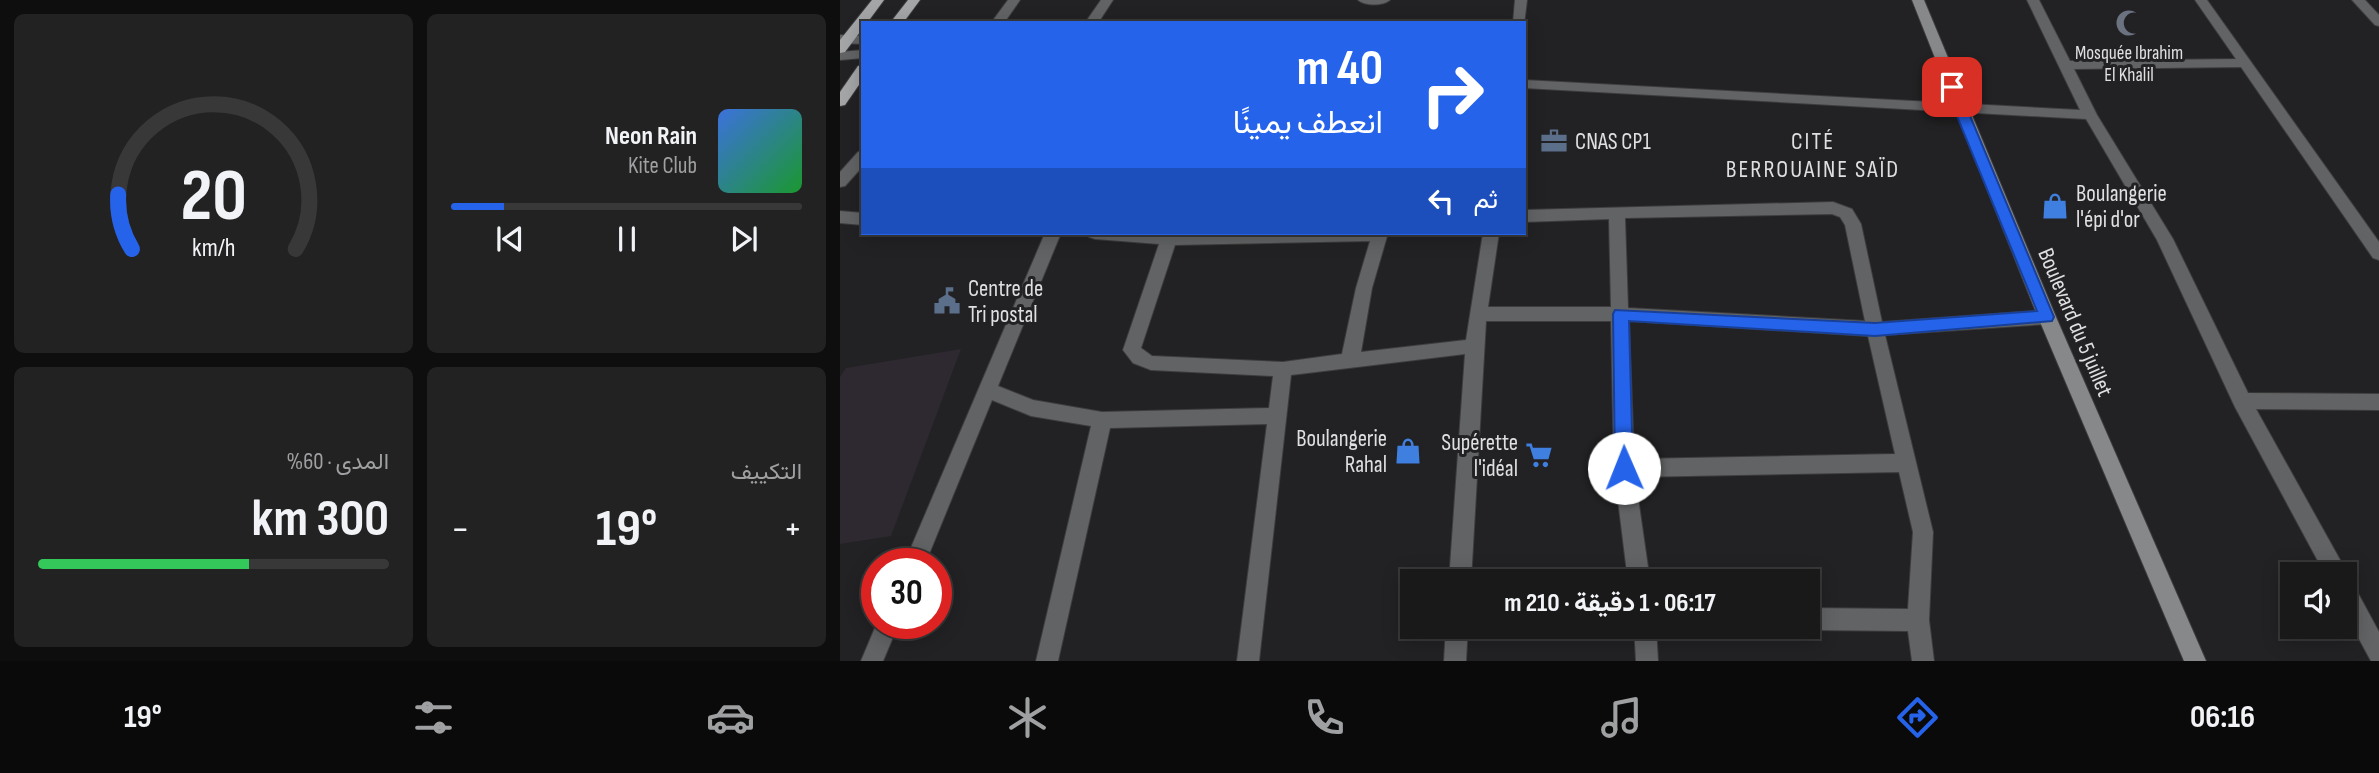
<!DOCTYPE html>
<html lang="ar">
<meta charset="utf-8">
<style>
body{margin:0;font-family:"Sofia Sans Condensed",Vazirmatn,sans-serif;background:#232223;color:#f1f3f6;direction:rtl;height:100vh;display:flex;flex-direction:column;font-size:26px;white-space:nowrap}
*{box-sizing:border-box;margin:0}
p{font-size:23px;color:#9fa0a2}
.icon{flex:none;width:38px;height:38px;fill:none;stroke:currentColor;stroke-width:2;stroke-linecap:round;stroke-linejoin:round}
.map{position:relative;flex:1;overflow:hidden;direction:ltr}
.drawer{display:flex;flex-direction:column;gap:14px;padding:14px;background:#0e0e0e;width:840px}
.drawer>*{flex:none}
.guide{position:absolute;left:21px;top:21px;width:665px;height:214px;border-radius:0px;box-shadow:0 4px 18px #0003,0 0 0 2px #383839;direction:rtl;background:#2563eb;color:#fff;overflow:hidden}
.buttons{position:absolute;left:1440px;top:562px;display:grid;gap:14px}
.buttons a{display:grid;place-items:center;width:77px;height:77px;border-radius:0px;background:#1a191a;box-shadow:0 4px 18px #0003,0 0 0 2px #383839;font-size:35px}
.speed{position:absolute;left:21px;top:548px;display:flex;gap:14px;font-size:35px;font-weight:700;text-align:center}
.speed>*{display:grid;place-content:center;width:91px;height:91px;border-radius:50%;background:#1a191a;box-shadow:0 4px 18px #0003,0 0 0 2px #383839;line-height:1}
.speed .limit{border:10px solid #d22;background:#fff;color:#111}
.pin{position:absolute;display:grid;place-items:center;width:60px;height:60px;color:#fff;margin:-30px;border-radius:14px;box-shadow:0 4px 10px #0006}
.me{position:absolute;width:77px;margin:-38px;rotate:359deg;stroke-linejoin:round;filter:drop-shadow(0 0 5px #0008)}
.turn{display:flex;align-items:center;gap:24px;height:147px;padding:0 28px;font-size:32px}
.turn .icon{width:91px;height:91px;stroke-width:2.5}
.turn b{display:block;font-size:49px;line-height:60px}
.then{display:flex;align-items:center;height:66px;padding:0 28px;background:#0003;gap:14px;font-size:26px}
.big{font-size:52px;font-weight:700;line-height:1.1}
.drawer .widget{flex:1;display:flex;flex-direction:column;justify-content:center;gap:10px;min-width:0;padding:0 24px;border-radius:10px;background:#232223}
.drawer .dial{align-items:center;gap:0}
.dial svg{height:182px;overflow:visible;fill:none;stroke:#383839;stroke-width:7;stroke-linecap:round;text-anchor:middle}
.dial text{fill:#f1f3f6;stroke:none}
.song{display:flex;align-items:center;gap:21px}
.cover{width:84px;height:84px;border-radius:10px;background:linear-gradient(135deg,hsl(220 70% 55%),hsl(130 70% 35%))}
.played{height:7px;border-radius:4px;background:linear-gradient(90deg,#2563eb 15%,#383839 15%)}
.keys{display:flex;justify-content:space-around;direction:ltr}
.heat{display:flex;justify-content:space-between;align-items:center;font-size:38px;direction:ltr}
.charge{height:10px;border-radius:5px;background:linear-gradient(90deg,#34c759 60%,#383839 0)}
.drawer .tiles{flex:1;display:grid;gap:14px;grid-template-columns:repeat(2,1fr)}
.trip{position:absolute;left:560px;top:569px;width:420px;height:70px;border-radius:0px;background:#1a191a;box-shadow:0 4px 18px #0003,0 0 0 2px #383839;font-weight:700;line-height:70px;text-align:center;direction:rtl}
.menu{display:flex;height:112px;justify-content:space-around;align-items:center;background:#0a0a0a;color:#9fa0a2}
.menu .icon{width:49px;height:49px}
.menu .on{color:#2563eb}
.menu b{font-size:32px;color:#f1f3f6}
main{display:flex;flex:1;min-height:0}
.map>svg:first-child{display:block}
.built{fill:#2e2930}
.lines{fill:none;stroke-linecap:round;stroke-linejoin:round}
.street-casing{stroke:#3d3c3e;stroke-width:2}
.secondary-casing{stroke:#3d3c3e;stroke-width:2}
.primary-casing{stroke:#3d3c3e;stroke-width:2}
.street{fill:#626364;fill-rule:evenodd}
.secondary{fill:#87888a;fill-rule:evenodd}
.primary{fill:#a3a5a7;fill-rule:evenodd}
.route{fill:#2563eb;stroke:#184099;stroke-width:2}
.labels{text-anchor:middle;stroke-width:6;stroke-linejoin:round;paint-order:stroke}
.far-poi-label{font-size:19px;fill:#e0dfe1;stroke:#222123}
.poi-label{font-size:23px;fill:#e0dfe1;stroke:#222123;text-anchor:start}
.street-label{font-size:23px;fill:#e0dfe1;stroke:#222123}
.neighbourhood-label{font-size:24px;letter-spacing:2px;fill:#e0dfe1;stroke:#222123}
</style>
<main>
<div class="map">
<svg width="1539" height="661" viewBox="0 0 1539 661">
<rect width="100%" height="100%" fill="#222123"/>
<polygon class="built" points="121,349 51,536 0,544 0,377 6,368"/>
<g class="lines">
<g class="street-casing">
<g id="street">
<polygon points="168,0 180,0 164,23 151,23"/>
<polygon points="261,0 273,0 258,23 245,23"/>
<path d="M518,0H550C543,6 525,6 518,0Z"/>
<polygon points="675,0 687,0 684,25 673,23"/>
<polygon points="1187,0 1199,0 1230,61 1396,59 1355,0 1367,0 1539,242 1539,260 1533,258 1401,67 1234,69 1257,115 1333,239 1408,393 1539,394 1539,410 1416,409 1504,567 1507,574 1505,578 1505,574 1485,574 1395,407 1317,240 1246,119 684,88 684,80 1240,110"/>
<polygon points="1512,0 1525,0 1539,15 1539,26 1535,25"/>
<polygon points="0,35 23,36 23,44 0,43"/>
<polygon points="23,50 23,58 0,60 0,52"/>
<polygon points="23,151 23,166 5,186 0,187 0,172 18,152"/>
<path d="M993,202L1012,209L1021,224L1042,322L1207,310L1213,312L1216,317L1213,322L1207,324L1045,335L1093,532L1089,620L1094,661H1072L1068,631L968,630L960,626H968V608L1068,609L1073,532L1059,472L795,477L810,581H788L774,468L771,321H646L631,581H609L625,354L451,375L419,661H397L427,424L270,428L218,661H196L251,426L191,416L152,400L85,564H64L205,233H221L158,386L193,400L262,412L429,408L433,376L311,370L293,363L283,350L319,244L255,239L249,237L247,233H548L532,288L521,352L626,340L643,233H659L648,307H771L769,219L684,222V210ZM992,214L1000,217L1005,225L1025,321L788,308L785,218ZM530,241L516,288L502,354L443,362L312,356L301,348L335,245ZM789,321L1028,336L1055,454L794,459Z"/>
<polygon points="0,211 23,213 23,225 0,223"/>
<polygon points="1505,580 1513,584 1539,632 1539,661 1531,661 1505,613"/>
<polygon points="37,623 59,623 43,661 21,661"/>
<polygon points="606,626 628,626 626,661 604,661"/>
<polygon points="794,626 816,626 818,661 796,661"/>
</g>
</g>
<g class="secondary-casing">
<polygon id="secondary" points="1072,0 1084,0 1216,317 1366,661 1344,661 1198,317"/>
</g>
<g class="primary-casing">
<g id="primary">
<polygon points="32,0 44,0 27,23 23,23 23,28 5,52 0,53 0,40"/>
<polygon points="68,0 80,0 63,23 50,23"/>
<polygon points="23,65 23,79 5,105 0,106 0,92 18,66"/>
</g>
</g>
<use href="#street" class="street"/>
<use href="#secondary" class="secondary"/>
<use href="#primary" class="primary"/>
</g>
<polygon class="route" points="1112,83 1118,87 1214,317 1212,321 1035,336 789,321 793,468 790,474 784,476 778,474 775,468 773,314 775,310 1035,323 1197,311 1105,87"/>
<defs>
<g id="mosque-bare" transform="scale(2.1)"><path d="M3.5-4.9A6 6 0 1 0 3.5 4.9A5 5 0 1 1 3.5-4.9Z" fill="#6b7280" stroke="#222123" stroke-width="2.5" paint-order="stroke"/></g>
<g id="office-bare" transform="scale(2.1)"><path d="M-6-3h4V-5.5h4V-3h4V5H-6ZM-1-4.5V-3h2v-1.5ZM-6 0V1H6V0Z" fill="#5c6f8a" stroke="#222123" stroke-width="2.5" paint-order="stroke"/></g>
<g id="shop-bare" transform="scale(2.1)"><path d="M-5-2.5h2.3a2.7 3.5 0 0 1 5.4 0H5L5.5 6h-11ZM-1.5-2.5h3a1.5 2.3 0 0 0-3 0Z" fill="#3f7fe0" stroke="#222123" stroke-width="2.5" paint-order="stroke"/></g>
<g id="civic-bare" transform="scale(2.1)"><path d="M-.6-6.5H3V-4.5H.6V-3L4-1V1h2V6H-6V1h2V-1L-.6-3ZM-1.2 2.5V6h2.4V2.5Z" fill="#5c6f8a" stroke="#222123" stroke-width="2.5" paint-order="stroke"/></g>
<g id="supermarket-bare" transform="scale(2.1)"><path d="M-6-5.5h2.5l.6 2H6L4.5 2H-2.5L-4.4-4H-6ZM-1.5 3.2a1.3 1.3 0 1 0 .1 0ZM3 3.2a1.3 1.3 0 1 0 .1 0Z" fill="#3f7fe0" stroke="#222123" stroke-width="2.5" paint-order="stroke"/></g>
</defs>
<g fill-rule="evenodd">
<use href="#mosque-bare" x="1289" y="23"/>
<use href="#office-bare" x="714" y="141"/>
<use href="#shop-bare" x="1215" y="206"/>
<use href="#civic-bare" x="107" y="301"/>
<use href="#shop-bare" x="568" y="451"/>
<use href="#supermarket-bare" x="699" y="455"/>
</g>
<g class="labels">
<g class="far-poi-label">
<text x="1289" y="59">Mosquée Ibrahim<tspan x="1289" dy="22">El Khalil</tspan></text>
</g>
<g class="poi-label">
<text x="735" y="149">CNAS CP1</text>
<text x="1236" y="201">Boulangerie<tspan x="1236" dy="26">l'épi d'or</tspan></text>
<text x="128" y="296">Centre de<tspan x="128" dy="26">Tri postal</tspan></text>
<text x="547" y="446" text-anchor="end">Boulangerie<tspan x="547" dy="26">Rahal</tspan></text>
<text x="678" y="450" text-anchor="end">Supérette<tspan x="678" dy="26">l'idéal</tspan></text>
</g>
<g class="street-label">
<text transform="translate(1236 322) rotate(67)" y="8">Boulevard du 5 juillet</text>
</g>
<g class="neighbourhood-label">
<text x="973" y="149">CITÉ<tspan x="973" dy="28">BERROUAINE SAÏD</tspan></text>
</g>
</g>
</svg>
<div class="buttons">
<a><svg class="icon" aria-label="sound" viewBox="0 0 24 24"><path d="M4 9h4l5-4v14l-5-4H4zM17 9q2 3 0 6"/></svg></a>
</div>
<div class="speed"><div class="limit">30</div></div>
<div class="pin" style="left:1112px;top:87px;background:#d93025"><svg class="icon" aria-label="arrive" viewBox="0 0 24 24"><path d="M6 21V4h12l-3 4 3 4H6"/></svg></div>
<svg class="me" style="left:784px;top:468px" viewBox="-20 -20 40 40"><circle r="19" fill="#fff"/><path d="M0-13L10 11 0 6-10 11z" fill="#2563eb"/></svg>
<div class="trip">06:17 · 1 دقيقة · 210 m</div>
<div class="guide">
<div class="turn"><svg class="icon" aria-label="right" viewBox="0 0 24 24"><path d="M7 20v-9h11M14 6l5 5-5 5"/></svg><div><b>40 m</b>انعطف يمينًا</div></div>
<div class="then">ثم<svg class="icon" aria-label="left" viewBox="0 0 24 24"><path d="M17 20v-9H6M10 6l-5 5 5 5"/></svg></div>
</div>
</div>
<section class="drawer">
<div class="tiles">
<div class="widget">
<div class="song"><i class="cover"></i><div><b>Neon Rain</b><p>Kite Club</p></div></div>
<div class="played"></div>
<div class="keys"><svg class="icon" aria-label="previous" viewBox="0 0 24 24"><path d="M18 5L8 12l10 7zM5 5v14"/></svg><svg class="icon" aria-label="pause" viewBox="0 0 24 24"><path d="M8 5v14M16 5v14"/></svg><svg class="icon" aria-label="next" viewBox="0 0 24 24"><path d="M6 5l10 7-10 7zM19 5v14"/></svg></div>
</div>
<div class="widget dial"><svg viewBox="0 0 100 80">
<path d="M14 69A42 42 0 1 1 86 69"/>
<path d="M14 69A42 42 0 0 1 8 45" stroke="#2563eb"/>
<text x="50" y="56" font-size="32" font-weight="700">20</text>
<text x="50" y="72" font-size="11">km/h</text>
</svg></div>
<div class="widget"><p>التكييف</p>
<div class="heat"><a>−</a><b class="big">19°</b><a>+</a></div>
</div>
<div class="widget"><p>المدى · 60%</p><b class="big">300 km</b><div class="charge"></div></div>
</div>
</section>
</main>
<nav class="menu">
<b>06:16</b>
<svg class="icon on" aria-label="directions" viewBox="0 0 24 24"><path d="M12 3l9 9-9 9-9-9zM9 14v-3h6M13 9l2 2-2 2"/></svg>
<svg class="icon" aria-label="music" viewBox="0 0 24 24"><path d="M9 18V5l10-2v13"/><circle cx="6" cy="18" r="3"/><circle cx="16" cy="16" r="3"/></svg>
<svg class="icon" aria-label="phone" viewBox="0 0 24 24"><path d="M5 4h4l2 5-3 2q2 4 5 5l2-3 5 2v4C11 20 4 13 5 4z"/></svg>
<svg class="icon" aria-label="climate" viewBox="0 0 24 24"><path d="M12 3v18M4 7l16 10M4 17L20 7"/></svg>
<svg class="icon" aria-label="car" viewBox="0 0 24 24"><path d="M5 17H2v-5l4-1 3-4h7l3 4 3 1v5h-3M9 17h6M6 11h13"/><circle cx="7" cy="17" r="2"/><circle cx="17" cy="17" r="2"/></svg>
<svg class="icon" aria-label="filters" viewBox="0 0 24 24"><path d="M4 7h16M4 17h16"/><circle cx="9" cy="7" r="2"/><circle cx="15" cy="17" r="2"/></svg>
<b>19°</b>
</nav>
